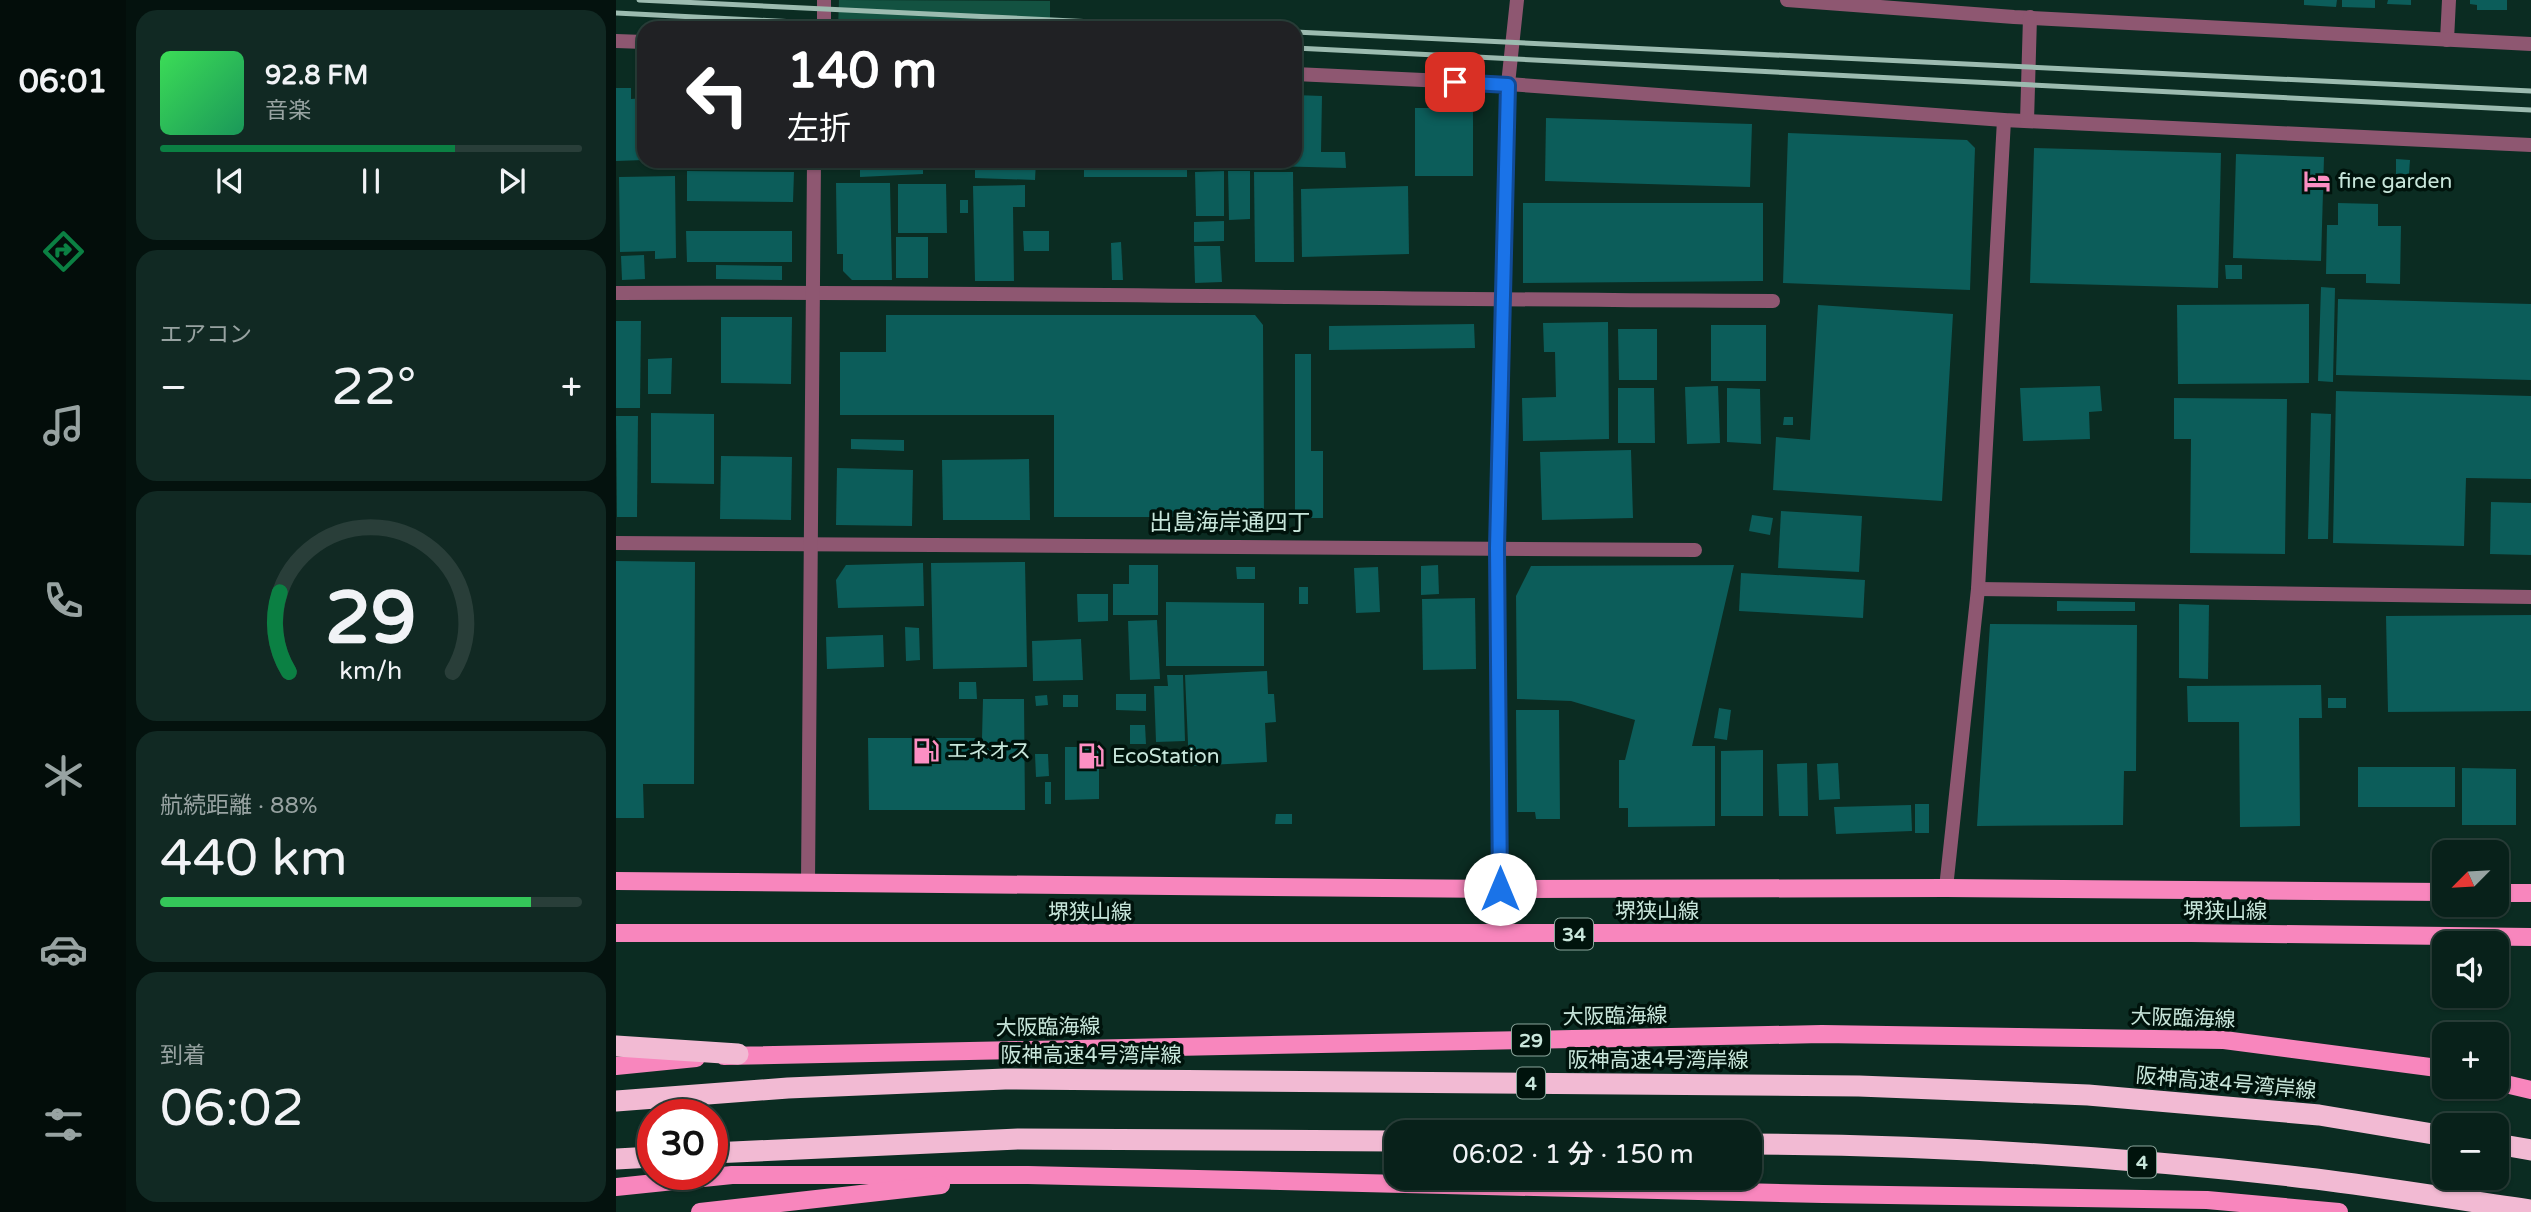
<!DOCTYPE html>
<html lang="ja">
<meta charset="utf-8">
<style>
body{margin:0;font-family:"Varela Round","Noto Sans JP",sans-serif;background:#112923;color:#f1f3f6;height:100vh;display:flex;flex-direction:column;font-size:26px;white-space:nowrap}
*{box-sizing:border-box;margin:0}
p{font-size:23px;color:#98a3a2}
.icon{flex:none;width:38px;height:38px;fill:none;stroke:currentColor;stroke-width:2;stroke-linecap:round;stroke-linejoin:round}
.map{position:relative;flex:1;overflow:hidden}
.panel{display:flex;flex-direction:column;gap:10px;padding:10px;background:#04120e;width:490px}
.panel>*{flex:none}
.banner{position:absolute;left:21px;top:21px;width:665px;height:147px;border-radius:21px;box-shadow:0 2px 5px #0004,0 0 0 2px #293e39;background:#202124;color:#fff;overflow:hidden}
.needle{width:46px;rotate:246deg}
.fabs{position:absolute;left:1816px;top:840px;display:grid;gap:14px}
.fabs a{display:grid;place-items:center;width:77px;height:77px;border-radius:14px;background:#08211a;box-shadow:0 2px 5px #0004,0 0 0 2px #293e39;font-size:35px}
.speed{position:absolute;left:21px;top:1099px;display:flex;gap:14px;font-size:35px;font-weight:700;text-align:center}
.speed>*{display:grid;place-content:center;width:91px;height:91px;border-radius:50%;background:#08211a;box-shadow:0 2px 5px #0004,0 0 0 2px #293e39;line-height:1}
.speed .limit{border:10px solid #d22;background:#fff;color:#111}
.pin{position:absolute;display:grid;place-items:center;width:60px;height:60px;color:#fff;margin:-30px;border-radius:14px;box-shadow:0 4px 10px #0006}
.me{position:absolute;width:77px;margin:-38px;rotate:0deg;stroke-linejoin:round;filter:drop-shadow(0 0 5px #0008)}
.turn{display:flex;align-items:center;gap:24px;height:147px;padding:0 35px;font-size:32px}
.turn .icon{width:91px;height:91px;stroke-width:2.5}
.turn b{display:block;font-size:49px;line-height:60px}
.big{font-size:52px;font-weight:600;line-height:1.1}
.panel .card{flex:1;display:flex;flex-direction:column;justify-content:center;gap:10px;min-width:0;padding:0 24px;border-radius:21px;background:#112923}
.panel .dial{align-items:center;gap:0}
.dial svg{height:182px;overflow:visible;fill:none;stroke:#293e39;stroke-width:7;stroke-linecap:round;text-anchor:middle}
.dial text{fill:#f1f3f6;stroke:none}
.song{display:flex;align-items:center;gap:21px}
.cover{width:84px;height:84px;border-radius:10px;background:linear-gradient(135deg,hsl(130 70% 55%),hsl(150 70% 35%))}
.played{height:7px;border-radius:4px;background:linear-gradient(90deg,#0b8043 70%,#293e39 70%)}
.keys{display:flex;justify-content:space-around;direction:ltr}
.heat{display:flex;justify-content:space-between;align-items:center;font-size:38px;direction:ltr}
.charge{height:10px;border-radius:5px;background:linear-gradient(90deg,#34c759 88%,#293e39 0)}
.trip{position:absolute;left:768px;top:1120px;width:378px;height:70px;border-radius:21px;background:#08211a;box-shadow:0 2px 5px #0004,0 0 0 2px #293e39;font-weight:600;line-height:70px;text-align:center}
main{display:flex;flex:1;min-height:0}
.menu{display:flex;flex-direction:column;width:126px;justify-content:space-around;align-items:center;background:#030d0a;color:#98a3a2}
.menu .icon{width:49px;height:49px}
.menu .active{color:#0b8043}
.menu b{font-size:32px;color:#f1f3f6}
.map>svg:first-child{display:block}
.green{fill:#135241}
.building{fill:#0c5d5a}
.lines{fill:none;stroke-linecap:round;stroke-linejoin:round}
.lane{stroke:#8e5771;stroke-width:14}
.street{stroke:#8e5771;stroke-width:14}
.primary{stroke:#f886bd;stroke-width:18}
.highway{stroke:#f2bad3;stroke-width:21}
.rail{stroke:#9cbbb0;stroke-width:5}
.route-casing{stroke:#114b97;stroke-width:18}
.route{stroke:#1a73e8;stroke-width:12}
.labels{text-anchor:middle;stroke-width:7;stroke-linejoin:round;paint-order:stroke}
.shield{fill:#00130c;stroke:#8ca79d;stroke-width:2}
.shield-label{font-size:19px;font-weight:bold;fill:#c8e6db}
.poi-label{font-size:21px;fill:#c8e6db;stroke:#00130c;text-anchor:start}
.street-label{font-size:21px;fill:#c8e6db;stroke:#00130c}
.neighbourhood-label{font-size:23px;fill:#c8e6db;stroke:#00130c}
</style>
<main>
<nav class="menu">
<b>06:01</b>
<svg class="icon active" aria-label="directions" viewBox="0 0 24 24"><path d="M12 3l9 9-9 9-9-9zM9 14v-3h6M13 9l2 2-2 2"/></svg>
<svg class="icon" aria-label="music" viewBox="0 0 24 24"><path d="M9 18V5l10-2v13"/><circle cx="6" cy="18" r="3"/><circle cx="16" cy="16" r="3"/></svg>
<svg class="icon" aria-label="phone" viewBox="0 0 24 24"><path d="M5 4h4l2 5-3 2q2 4 5 5l2-3 5 2v4C11 20 4 13 5 4z"/></svg>
<svg class="icon" aria-label="climate" viewBox="0 0 24 24"><path d="M12 3v18M4 7l16 10M4 17L20 7"/></svg>
<svg class="icon" aria-label="car" viewBox="0 0 24 24"><path d="M5 17H2v-5l4-1 3-4h7l3 4 3 1v5h-3M9 17h6M6 11h13"/><circle cx="7" cy="17" r="2"/><circle cx="17" cy="17" r="2"/></svg>
<svg class="icon" aria-label="filters" viewBox="0 0 24 24"><path d="M4 7h16M4 17h16"/><circle cx="9" cy="7" r="2"/><circle cx="15" cy="17" r="2"/></svg>
</nav>
<section class="panel">
<div class="card">
<div class="song"><i class="cover"></i><div><b>92.8 FM</b><p>音楽</p></div></div>
<div class="played"></div>
<div class="keys"><svg class="icon" aria-label="previous" viewBox="0 0 24 24"><path d="M18 5L8 12l10 7zM5 5v14"/></svg><svg class="icon" aria-label="pause" viewBox="0 0 24 24"><path d="M8 5v14M16 5v14"/></svg><svg class="icon" aria-label="next" viewBox="0 0 24 24"><path d="M6 5l10 7-10 7zM19 5v14"/></svg></div>
</div>
<div class="card"><p>エアコン</p>
<div class="heat"><a>−</a><b class="big">22°</b><a>+</a></div>
</div>
<div class="card dial"><svg viewBox="0 0 100 80">
<path d="M14 69A42 42 0 1 1 86 69"/>
<path d="M14 69A42 42 0 0 1 10 34" stroke="#0b8043"/>
<text x="50" y="56" font-size="32" font-weight="700">29</text>
<text x="50" y="72" font-size="11">km/h</text>
</svg></div>
<div class="card"><p>航続距離 · 88%</p><b class="big">440 km</b><div class="charge"></div></div>
<div class="card"><p>到着</p><b class="big">06:02</b></div>
</section>
<div class="map">
<svg width="1915" height="1212" viewBox="0 0 1915 1212">
<rect width="100%" height="100%" fill="#0b2c22"/>
<polygon class="green" points="223,0 434,1 434,28 222,28"/>
<g class="building">
<polygon points="1688,0 1721,0 1720,7 1688,5"/>
<polygon points="1726,0 1759,0 1759,8 1726,7"/>
<polygon points="1772,0 1795,0 1795,5 1771,4"/>
<polygon points="1854,0 1891,0 1891,10 1861,10 1861,5 1854,4"/>
<polygon points="0,88 15,88 15,99 28,98 28,160 0,161"/>
<polygon points="679,95 706,96 705,152 729,152 730,168 577,164 577,161 679,161"/>
<rect x="799" y="108" width="58" height="68"/>
<polygon points="930,118 1136,124 1134,187 929,181"/>
<polygon points="1172,133 1351,140 1359,148 1354,290 1167,283"/>
<polygon points="1418,148 1605,153 1602,288 1414,283"/>
<polygon points="1620,154 1708,157 1705,261 1617,258"/>
<polygon points="1780,159 1794,160 1793,174 1780,174"/>
<rect x="97" y="161" width="44" height="4"/>
<polygon points="148,161 178,161 177,167 148,166"/>
<polygon points="244,161 307,161 307,174 244,177"/>
<polygon points="359,161 420,161 419,180 359,178"/>
<rect x="468" y="161" width="103" height="16"/>
<polygon points="71,171 178,172 177,202 71,201"/>
<polygon points="608,171 608,216 580,216 579,172"/>
<polygon points="612,171 634,171 634,219 613,220"/>
<polygon points="638,172 677,172 678,262 639,262"/>
<polygon points="59,176 60,258 39,259 39,251 4,252 3,177"/>
<polygon points="220,183 274,183 276,280 236,280 227,271 227,254 221,254"/>
<polygon points="282,184 330,184 331,233 282,233"/>
<polygon points="409,185 409,207 397,207 398,281 359,281 357,186"/>
<polygon points="792,186 793,254 686,257 685,189"/>
<rect x="344" y="200" width="8" height="13"/>
<polygon points="907,203 1147,203 1147,281 907,283"/>
<polygon points="1722,203 1762,204 1762,226 1785,226 1784,284 1750,283 1750,274 1710,274 1711,225 1722,225"/>
<polygon points="608,221 608,241 578,242 578,222"/>
<polygon points="70,231 176,231 176,262 71,262"/>
<polygon points="407,231 433,231 433,251 408,251"/>
<rect x="280" y="237" width="32" height="41"/>
<polygon points="505,242 507,280 496,280 495,243"/>
<polygon points="578,246 604,246 606,282 579,283"/>
<polygon points="28,255 29,279 6,280 5,256"/>
<polygon points="100,265 166,266 166,280 100,279"/>
<polygon points="1609,265 1626,265 1626,279 1610,279"/>
<polygon points="1705,287 1719,288 1717,382 1702,381"/>
<polygon points="1722,299 1915,304 1915,380 1720,375"/>
<polygon points="1693,304 1693,383 1562,384 1561,305"/>
<polygon points="1202,305 1337,314 1326,501 1157,490 1160,437 1194,440"/>
<polygon points="270,315 639,315 647,325 648,517 438,517 438,415 224,415 224,352 270,352"/>
<polygon points="105,317 176,317 175,384 105,383"/>
<polygon points="0,321 25,321 24,408 0,408"/>
<polygon points="992,322 993,439 907,441 906,398 940,397 939,352 928,352 927,323"/>
<polygon points="858,324 859,348 713,350 713,326"/>
<rect x="1095" y="325" width="55" height="56"/>
<polygon points="1002,329 1041,329 1041,380 1003,380"/>
<polygon points="679,354 695,354 695,451 707,451 707,518 679,518"/>
<polygon points="56,358 55,394 32,394 32,359"/>
<polygon points="1102,386 1104,443 1071,444 1069,387"/>
<polygon points="1484,386 1486,411 1473,412 1474,439 1407,441 1404,388"/>
<polygon points="1002,388 1038,388 1039,443 1002,443"/>
<polygon points="1111,388 1144,389 1145,444 1111,442"/>
<polygon points="1720,391 1915,396 1915,479 1850,478 1848,546 1717,543"/>
<polygon points="1558,398 1671,399 1669,554 1574,553 1575,439 1558,439"/>
<polygon points="35,413 98,414 98,484 35,483"/>
<polygon points="1695,413 1715,414 1712,539 1692,539"/>
<polygon points="0,416 22,416 21,517 1,517"/>
<polygon points="1168,417 1177,417 1177,425 1167,425"/>
<polygon points="235,439 288,440 288,451 235,449"/>
<polygon points="1015,450 1017,518 926,520 924,452"/>
<polygon points="105,456 176,457 175,520 104,519"/>
<polygon points="413,459 414,520 327,520 326,460"/>
<polygon points="221,468 297,470 296,526 220,525"/>
<polygon points="1875,502 1915,503 1915,555 1874,554"/>
<polygon points="1165,511 1246,516 1243,572 1162,568"/>
<polygon points="1136,515 1157,518 1154,535 1133,531"/>
<polygon points="0,561 79,562 78,784 27,784 28,818 0,818"/>
<polygon points="409,562 411,667 317,669 315,563"/>
<polygon points="307,563 308,606 222,608 220,580 230,565"/>
<polygon points="513,565 542,565 542,615 497,615 497,584 513,584"/>
<polygon points="822,565 823,594 805,595 805,566"/>
<polygon points="1118,565 1076,746 1099,746 1099,826 1012,827 1012,808 1003,808 1003,760 1009,760 1019,720 955,701 901,699 900,596 915,566"/>
<polygon points="620,567 639,567 639,579 621,579"/>
<polygon points="762,567 764,612 740,613 738,568"/>
<polygon points="1125,573 1249,580 1247,618 1123,611"/>
<rect x="683" y="587" width="9" height="17"/>
<polygon points="461,594 492,594 492,621 462,622"/>
<polygon points="859,598 860,669 807,670 806,599"/>
<polygon points="1441,601 1519,602 1519,611 1441,611"/>
<polygon points="550,602 648,603 648,666 550,666"/>
<polygon points="1563,604 1593,605 1592,679 1563,678"/>
<polygon points="1915,615 1915,711 1772,712 1770,616"/>
<polygon points="541,620 544,679 514,680 512,621"/>
<polygon points="1374,624 1521,625 1520,771 1508,771 1507,825 1361,826"/>
<polygon points="289,627 303,628 304,660 290,661"/>
<polygon points="267,635 268,667 211,669 210,637"/>
<polygon points="465,639 467,680 417,681 416,641"/>
<polygon points="651,671 652,694 658,694 660,722 649,723 651,762 573,766 569,675"/>
<polygon points="551,675 567,675 569,741 540,742 538,686 552,686"/>
<polygon points="343,682 360,682 361,699 343,699"/>
<polygon points="1705,685 1706,718 1683,718 1684,826 1624,827 1623,722 1572,722 1571,686"/>
<polygon points="500,694 530,694 530,711 500,710"/>
<polygon points="431,695 432,705 420,706 419,696"/>
<rect x="447" y="695" width="15" height="12"/>
<rect x="1712" y="698" width="18" height="10"/>
<polygon points="367,699 408,699 409,810 253,810 252,738 366,738"/>
<polygon points="1103,708 1115,710 1111,740 1098,738"/>
<polygon points="900,710 943,710 944,819 920,819 919,812 901,812"/>
<polygon points="514,725 529,725 530,744 514,744"/>
<polygon points="449,747 483,747 483,799 449,800"/>
<polygon points="1147,750 1147,816 1105,816 1105,751"/>
<polygon points="419,754 432,754 433,776 420,777"/>
<polygon points="1191,763 1192,816 1163,816 1161,764"/>
<polygon points="1222,763 1224,799 1203,800 1201,764"/>
<rect x="1742" y="767" width="97" height="40"/>
<polygon points="1846,768 1900,769 1900,825 1846,825"/>
<rect x="429" y="782" width="6" height="22"/>
<rect x="1299" y="804" width="14" height="29"/>
<polygon points="1295,805 1296,831 1220,834 1218,807"/>
<polygon points="660,814 676,814 676,824 659,824"/>
</g>
<g class="lines">
<polyline class="lane" points="1831,40 1833,0"/>
<g class="street">
<polyline points="1171,0 1398,17 1915,44"/>
<polyline points="208,28 208,0"/>
<polyline points="0,41 28,42"/>
<polyline points="679,74 892,84 1388,120 1915,145"/>
<polyline points="1411,121 1414,17"/>
<path d="M0,293C386,291 771,300 1157,301"/>
<polyline points="0,543 1079,550"/>
<polyline points="1362,589 1915,597"/>
<polyline points="192,883 198,161"/>
<polyline points="1330,888 1362,589 1388,120"/>
<polyline points="884,889 881,548 892,84 901,0"/>
</g>
<g class="primary">
<polyline points="0,881 884,889 1330,888 1829,892"/>
<polyline points="1881,893 1915,893"/>
<polyline points="0,933 1575,933 1915,937"/>
<polyline points="108,1056 1206,1034 1608,1040 1829,1069"/>
<polyline points="0,1066 80,1058"/>
<polyline points="1881,1082 1915,1090"/>
<polyline points="0,1187 116,1175 412,1175 1207,1194 1591,1200 1723,1212"/>
<polyline points="84,1212 325,1185"/>
</g>
<g class="highway">
<polyline points="0,1046 122,1054"/>
<polyline points="0,1101 172,1088 389,1079 1243,1086 1472,1095 1703,1115 1829,1136"/>
<path d="M1134,1144C1323,1145 1512,1157 1700,1179C1772,1188 1843,1200 1915,1210"/>
<polyline points="1881,1144 1915,1150"/>
<polyline points="96,1153 402,1139 780,1141"/>
<polyline points="0,1159 37,1157"/>
</g>
<g class="rail">
<polyline points="23,0 603,28"/>
<polyline points="0,13 298,28"/>
<polyline points="679,32 1915,91"/>
<polyline points="679,48 1915,110"/>
</g>
</g>
<g class="lines">
<g class="route-casing">
<polyline id="route" points="839,82 892,85 881,548 884,889"/>
</g>
<use href="#route" class="route"/>
</g>
<defs>
<g id="hotel-bare" transform="scale(2.1)"><path d="M-6-4.5h1.5V1H6V5H4.5V3h-9V5H-6ZM-4 0a1.8 1.8 0 1 1 3.6 0ZM.5 0V-2.5h3Q6-2.5 6 0Z" fill="#fc8fc3" stroke="#00130c" stroke-width="2.5" paint-order="stroke"/></g>
<g id="fuel-bare" transform="scale(2.1)"><path d="M-5.5-6h7V0h2V4h1.3V-2.5L3-4.5l.8-.8L6-3V5H2.5V1h-1V6h-7ZM-4.2-4.7v3.2H.2V-4.7Z" fill="#fc8fc3" stroke="#00130c" stroke-width="2.5" paint-order="stroke"/></g>
</defs>
<g fill-rule="evenodd">
<use href="#hotel-bare" x="1701" y="181"/>
<use href="#fuel-bare" x="310" y="751"/>
<use href="#fuel-bare" x="475" y="756"/>
</g>
<g class="labels">
<g class="shield">
<rect x="939" y="918.5" width="38" height="31" rx="5"/>
<rect x="896" y="1024.5" width="38" height="31" rx="5"/>
<rect x="901" y="1067.5" width="28" height="31" rx="5"/>
<rect x="1512" y="1146.5" width="28" height="31" rx="5"/>
</g>
<g class="shield-label">
<text x="958" y="941">34</text>
<text x="915" y="1047">29</text>
<text x="915" y="1090">4</text>
<text x="1526" y="1169">4</text>
</g>
<g class="poi-label">
<text x="1722" y="188">fine garden</text>
<text x="331" y="758">エネオス</text>
<text x="496" y="763">EcoStation</text>
</g>
<g class="street-label">
<text x="1041" y="918">堺狭山線</text>
<text x="1609" y="918">堺狭山線</text>
<text x="474" y="919">堺狭山線</text>
<text transform="translate(999 1016) rotate(-1)" y="7">大阪臨海線</text>
<text transform="translate(1567 1018) rotate(2)" y="7">大阪臨海線</text>
<text transform="translate(432 1027) rotate(-1)" y="7">大阪臨海線</text>
<text x="475" y="1062">阪神高速4号湾岸線</text>
<text x="1042" y="1067">阪神高速4号湾岸線</text>
<text transform="translate(1610 1083) rotate(5)" y="7">阪神高速4号湾岸線</text>
</g>
<g class="neighbourhood-label">
<text x="614" y="530">出島海岸通四丁</text>
</g>
</g>
</svg>
<div class="fabs">
<a><svg class="needle" viewBox="-14 -14 28 28"><path d="M0-13l5 13h-10z" fill="#e53935"/><path d="M0 13l5-13h-10z" fill="#98a3a2"/></svg></a>
<a><svg class="icon" aria-label="sound" viewBox="0 0 24 24"><path d="M4 9h4l5-4v14l-5-4H4zM17 9q2 3 0 6"/></svg></a>
<a>+</a>
<a>−</a>
</div>
<div class="speed"><div class="limit">30</div></div>
<div class="pin" style="left:839px;top:82px;background:#d93025"><svg class="icon" aria-label="arrive" viewBox="0 0 24 24"><path d="M6 21V4h12l-3 4 3 4H6"/></svg></div>
<svg class="me" style="left:884px;top:889px" viewBox="-20 -20 40 40"><circle r="19" fill="#fff"/><path d="M0-13L10 11 0 6-10 11z" fill="#1a73e8"/></svg>
<div class="trip">06:02 · 1 分 · 150 m</div>
<div class="banner">
<div class="turn"><svg class="icon" aria-label="left" viewBox="0 0 24 24"><path d="M17 20v-9H6M10 6l-5 5 5 5"/></svg><div><b>140 m</b>左折</div></div>
</div>
</div>
</main>
